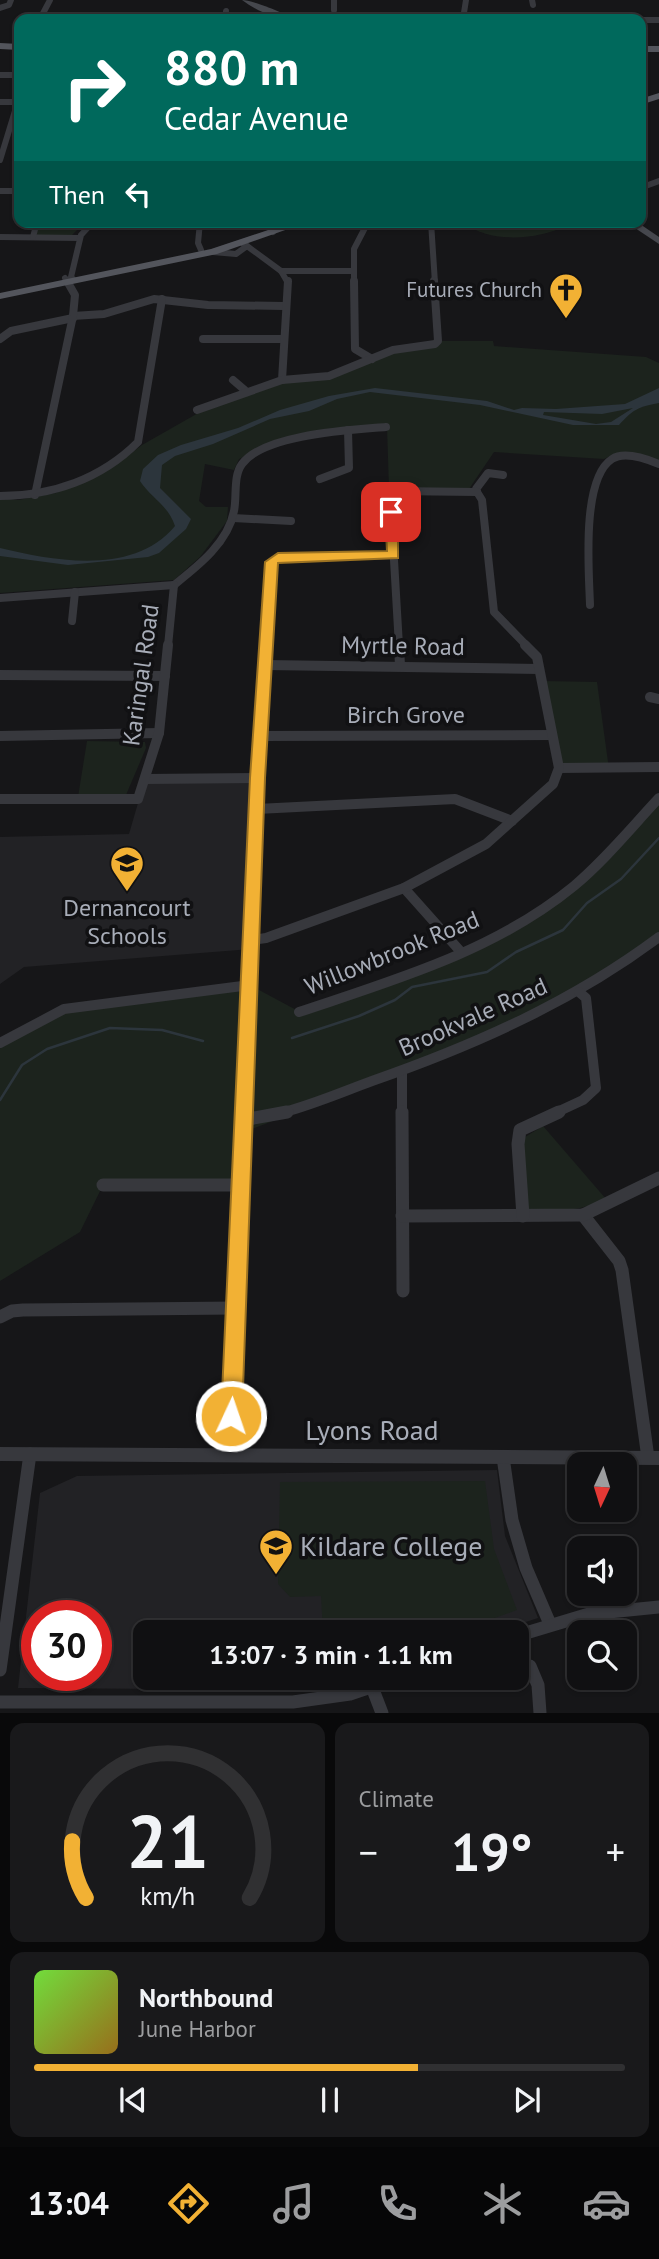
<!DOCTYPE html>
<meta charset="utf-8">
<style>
body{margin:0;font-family:"PT Sans",sans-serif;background:#19191b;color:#f1f3f6;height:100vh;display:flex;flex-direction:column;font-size:26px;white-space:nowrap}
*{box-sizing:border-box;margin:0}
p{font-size:23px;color:#9c9d9f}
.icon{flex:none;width:38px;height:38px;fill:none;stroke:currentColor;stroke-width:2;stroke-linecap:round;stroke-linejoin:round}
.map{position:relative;height:1713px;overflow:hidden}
.details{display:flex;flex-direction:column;gap:10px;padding:10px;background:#09090a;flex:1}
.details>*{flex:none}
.banner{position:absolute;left:14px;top:14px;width:632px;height:214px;border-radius:14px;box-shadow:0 2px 5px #0004,0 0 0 2px #303032;background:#00695c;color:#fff;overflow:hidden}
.needle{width:46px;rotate:184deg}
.tools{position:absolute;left:567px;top:1452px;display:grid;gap:14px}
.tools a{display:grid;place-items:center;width:70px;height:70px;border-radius:14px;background:#101012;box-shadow:0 2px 5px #0004,0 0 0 2px #303032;font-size:35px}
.speed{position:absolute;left:21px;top:1600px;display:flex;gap:14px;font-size:35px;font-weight:700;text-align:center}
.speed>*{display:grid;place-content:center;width:91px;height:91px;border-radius:50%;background:#101012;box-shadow:0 2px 5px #0004,0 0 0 2px #303032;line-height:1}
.speed .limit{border:10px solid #d22;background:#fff;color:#111}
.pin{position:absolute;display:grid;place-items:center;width:60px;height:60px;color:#fff;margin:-30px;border-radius:14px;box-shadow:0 4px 10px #0006}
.me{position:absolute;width:77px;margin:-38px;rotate:3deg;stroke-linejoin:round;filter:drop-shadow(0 0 5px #0008)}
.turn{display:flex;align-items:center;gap:24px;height:147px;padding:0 35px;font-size:32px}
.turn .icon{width:91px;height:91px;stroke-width:2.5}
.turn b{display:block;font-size:49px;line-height:60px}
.then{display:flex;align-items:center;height:66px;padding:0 35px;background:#0003;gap:14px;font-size:26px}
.big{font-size:52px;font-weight:600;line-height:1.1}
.details .tile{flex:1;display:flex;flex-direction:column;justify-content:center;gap:10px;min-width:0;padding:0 24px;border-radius:14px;background:#19191b}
.details .dial{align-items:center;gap:0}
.dial svg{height:182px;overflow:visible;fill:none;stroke:#303032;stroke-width:7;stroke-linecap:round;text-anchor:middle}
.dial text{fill:#f1f3f6;stroke:none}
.song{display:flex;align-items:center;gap:21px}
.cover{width:84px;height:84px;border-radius:10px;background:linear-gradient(135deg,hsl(100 70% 55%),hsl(40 70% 35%))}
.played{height:7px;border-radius:4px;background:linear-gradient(90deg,#f2b134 65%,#303032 65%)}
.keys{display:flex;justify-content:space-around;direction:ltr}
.heat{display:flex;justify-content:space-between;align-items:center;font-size:38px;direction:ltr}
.details .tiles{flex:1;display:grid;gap:10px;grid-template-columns:1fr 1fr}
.tile:last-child{grid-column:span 2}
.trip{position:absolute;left:133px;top:1620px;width:396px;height:70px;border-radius:14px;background:#101012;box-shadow:0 2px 5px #0004,0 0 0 2px #303032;font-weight:600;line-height:70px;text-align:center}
.menu{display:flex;height:112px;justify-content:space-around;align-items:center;background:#060607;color:#9c9d9f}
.menu .icon{width:49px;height:49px}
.menu .selected{color:#f2b134}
.menu b{font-size:32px;color:#f1f3f6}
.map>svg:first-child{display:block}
.built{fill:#222225;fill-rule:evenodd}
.green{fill:#1c231d}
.water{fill:#2c353c;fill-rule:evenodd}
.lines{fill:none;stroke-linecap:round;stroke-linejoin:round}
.stream{stroke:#2c353c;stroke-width:2.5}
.minor-far3{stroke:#37383d;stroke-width:6}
.minor-far2{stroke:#37383d;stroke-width:8}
.minor-far1{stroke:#37383d;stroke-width:10}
.minor{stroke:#37383d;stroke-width:13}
.tertiary{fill:#37383d;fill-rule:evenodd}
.secondary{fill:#45474d;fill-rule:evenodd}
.primary{fill:#53555c;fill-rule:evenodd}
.route{fill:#f2b134;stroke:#9d7322;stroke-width:2}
.labels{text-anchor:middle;stroke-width:7;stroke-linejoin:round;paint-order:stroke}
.far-poi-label{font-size:21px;fill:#a8adb8;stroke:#111113;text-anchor:end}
.street-label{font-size:24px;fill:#a8adb8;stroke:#111113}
.poi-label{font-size:24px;fill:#a8adb8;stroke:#111113}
.near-street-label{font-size:28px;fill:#a8adb8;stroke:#111113}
.near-poi-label{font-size:28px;fill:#a8adb8;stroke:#111113;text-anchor:start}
</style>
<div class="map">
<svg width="659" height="1713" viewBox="0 0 659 1713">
<rect width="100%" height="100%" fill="#161618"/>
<g class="built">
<polygon points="258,778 251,949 24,967 0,984 0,837 129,834 145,779"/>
<path d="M497,1470L505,1536L538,1618L492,1633H145V1678H356L321,1690L18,1688L40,1493L77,1476ZM37,1615H96V1675H37Z"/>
</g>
<g class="green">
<polygon points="39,222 85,222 71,236 36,236"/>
<path d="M465,222H566V225C542,240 485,244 465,222Z"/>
<polygon points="442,341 493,341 494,346 646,357 659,363 659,460 612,455 604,459 494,452 469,489 389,489 387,427 283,439 239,459 234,470 205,464 199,501 206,507 228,507 227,521 200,557 174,580 0,593 0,498 18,500 56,493 114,466 142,445 200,412 281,383 317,380 394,352"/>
<polygon points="542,681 597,682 609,769 559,768"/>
<polygon points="87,741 145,742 146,748 126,795 78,797"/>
<polygon points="659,803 659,933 579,992 402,1071 244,1132 241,1185 103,1185 80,1232 0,1281 0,1043 64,1009 250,985 300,1012 383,988 564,899"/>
<path d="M543,1126L606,1199C580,1212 556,1211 528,1211L522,1139Z"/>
<polygon points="485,1481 494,1549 517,1610 453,1633 323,1633 321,1596 290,1597 278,1584 280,1482"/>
</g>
<path class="water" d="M375,388L487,401L514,410L522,408L556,409L625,404L659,388V403C637,407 633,410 619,425H573L480,405L370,392L337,399L309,411L270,419L213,444L175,456L162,465L160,488L191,519L186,529L159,553L148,557L68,565L0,556V548C54,561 134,576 175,526C168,505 151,498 140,481L143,469L158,455L181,445L238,428L280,410L329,396ZM633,408L611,422L596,424L543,415L544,412L602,414Z"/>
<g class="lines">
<g class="stream">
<polyline points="292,1038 359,1016 395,1000 412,987 487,972 516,952 563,930 587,903 621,879 659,838"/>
<polyline points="0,1100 22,1065 47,1049 110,1028 162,1030 203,1041"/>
</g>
<g class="minor-far3">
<polyline points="334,0 334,10"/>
<polyline points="532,0 533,5"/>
<polyline points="0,8 9,5 11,0"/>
<polyline points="490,16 515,16 516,19"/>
<polyline points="40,19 50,0"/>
<polyline points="225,19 226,11"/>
<polyline points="463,19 466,0"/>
<polyline points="640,20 659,20"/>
<polyline points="0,75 19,75"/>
<polyline points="0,102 18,102"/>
<polyline points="0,160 19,98"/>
<polyline points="640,188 659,181"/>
<polyline points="0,191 19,191"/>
<polyline points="200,222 198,243 201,250"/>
<polyline points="264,222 273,232"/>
<polyline points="268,222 280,224"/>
<polyline points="431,222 435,283"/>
<polyline points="0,237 80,238"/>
<polyline points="33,237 37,222"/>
<polyline points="247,246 281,271 288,283"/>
<polyline points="213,252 236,254 247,246 242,243"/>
<polyline points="281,271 354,271"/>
<polyline points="65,278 68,283"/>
<polyline points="74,280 71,277 81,235 93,222"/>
<polyline points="354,283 354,249 368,222"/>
</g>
<g class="minor-far2">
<polyline points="354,281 355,349 372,359"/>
<polyline points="73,316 104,314 154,299 208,305 284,306"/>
<polyline points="0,339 11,331 73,318"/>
<polyline points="203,339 283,339"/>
<polyline points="233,380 247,392"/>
<polyline points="282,380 288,281"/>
<polyline points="197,410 282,380 329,376 393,350 435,344 438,341 434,281"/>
<polyline points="320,479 349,468 348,430"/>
<polyline points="477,492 476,489 488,473 503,475"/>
<polyline points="477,492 482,500 494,612 527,646"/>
<polyline points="35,495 73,316 75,295 67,281"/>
<path d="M0,496C52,496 101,479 138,442L162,299"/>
<polyline points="233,518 291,521"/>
<path d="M174,585C198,566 228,543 234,511C237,497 233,476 242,464C264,434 351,430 386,427"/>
<polyline points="0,598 174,585"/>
<path d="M590,605C589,572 581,479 612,459C624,451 647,459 659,464"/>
<polyline points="72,621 75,592"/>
<polyline points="168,646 174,585"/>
<polyline points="267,646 272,562 278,557 394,555"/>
<polyline points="399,646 390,491 477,492"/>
</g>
<g class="minor-far1">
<polyline points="399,645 400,666"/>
<polyline points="265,665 539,669"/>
<polyline points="0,675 165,676"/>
<polyline points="650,697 659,699"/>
<polyline points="0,736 159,733"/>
<polyline points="261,736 552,735"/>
<polyline points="559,768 659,767"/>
<polyline points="145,779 258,778"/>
<polyline points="0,799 138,799 159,733 168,645"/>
<polyline points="257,809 455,799 512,821"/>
<polyline points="404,888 461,952"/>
<polyline points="252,940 266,938 404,888 486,844 553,784 559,768 537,657 525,645"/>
<path d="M299,1012C394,980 495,951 574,886C605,860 631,828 659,798"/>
<polyline points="0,1043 64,1009 250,985"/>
<polyline points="402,1071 402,1113"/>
<polyline points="244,1113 267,645"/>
<path d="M281,1113C312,1105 342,1092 372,1081C475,1045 572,1002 659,937"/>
<polyline points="555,1113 583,1100 596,1088 586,998 579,992"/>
</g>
<g class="minor">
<polyline points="402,1112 403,1291"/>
<polyline points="243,1120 287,1112"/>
<polyline points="103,1185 241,1185"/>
<polyline points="583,1215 619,1261 622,1270 648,1458"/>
<polyline points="402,1216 583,1215 659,1178"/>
<polyline points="523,1216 518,1144 520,1130 559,1112"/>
<polyline points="0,1317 12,1311 23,1310 236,1308"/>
<polyline points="229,1455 244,1112"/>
<polyline points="503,1457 512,1520 526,1568 550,1624"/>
<polyline points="516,1636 589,1614 659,1607"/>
<polyline points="530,1666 538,1685 540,1713"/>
<polyline points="0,1670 30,1454"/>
<polyline points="372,1687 382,1713"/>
<polyline points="0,1702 293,1702 350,1694 397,1678"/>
</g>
<polygon class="tertiary" points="0,1447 659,1451 659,1465 0,1461"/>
<g class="secondary">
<path d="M242,0C252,0 286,14 295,19C276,20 257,11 242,0Z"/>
<polygon points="626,222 637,222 659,237 659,244"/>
</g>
<g class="primary">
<polygon points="0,43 19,44 19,50 0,49"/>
<rect x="640" y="46" width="19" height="6"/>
<polygon points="659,93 659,99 640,105 640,99"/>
<polygon points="292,222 308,222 217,254 0,299 0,293 211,249"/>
</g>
</g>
<polygon class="route" points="391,509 398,512 398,558 278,563 265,778 242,1416 239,1422 231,1425 224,1422 221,1416 250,778 265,562 278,553 387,551 385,512"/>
<defs>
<g id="church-pin" transform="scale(1.75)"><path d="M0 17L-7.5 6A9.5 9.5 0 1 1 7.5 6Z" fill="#f2b134" stroke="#111113"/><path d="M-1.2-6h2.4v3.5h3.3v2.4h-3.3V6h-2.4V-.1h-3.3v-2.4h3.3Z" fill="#111"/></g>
<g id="school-pin" transform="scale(1.75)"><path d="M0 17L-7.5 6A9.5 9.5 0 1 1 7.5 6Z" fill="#f2b134" stroke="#111113"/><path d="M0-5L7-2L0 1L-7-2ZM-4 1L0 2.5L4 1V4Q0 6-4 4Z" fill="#111"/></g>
</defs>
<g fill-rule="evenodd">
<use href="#church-pin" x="566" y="290"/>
<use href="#school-pin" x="127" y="863"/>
<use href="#school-pin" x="276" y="1546"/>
</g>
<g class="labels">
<g class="far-poi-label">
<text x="542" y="297">Futures Church</text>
</g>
<g class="street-label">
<text transform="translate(403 646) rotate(1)" y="8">Myrtle Road</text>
<text transform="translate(141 675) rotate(-82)" y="8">Karingal Road</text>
<text x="406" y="723">Birch Grove</text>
<text transform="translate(392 953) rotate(-22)" y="8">Willowbrook Road</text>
<text transform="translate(473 1017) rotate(-24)" y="8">Brookvale Road</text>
</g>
<g class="poi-label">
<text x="127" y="916">Dernancourt<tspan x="127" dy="28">Schools</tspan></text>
</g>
<g class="near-street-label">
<text x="372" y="1440">Lyons Road</text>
</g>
<g class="near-poi-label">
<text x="300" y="1556">Kildare College</text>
</g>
</g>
</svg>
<div class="tools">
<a><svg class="needle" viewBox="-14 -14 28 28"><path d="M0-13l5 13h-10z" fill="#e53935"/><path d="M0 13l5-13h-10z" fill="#9c9d9f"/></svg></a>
<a><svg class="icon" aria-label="sound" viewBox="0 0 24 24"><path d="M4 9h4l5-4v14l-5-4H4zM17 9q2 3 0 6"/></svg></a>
<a><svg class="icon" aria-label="search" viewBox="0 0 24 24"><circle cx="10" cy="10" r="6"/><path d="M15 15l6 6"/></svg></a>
</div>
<div class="speed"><div class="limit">30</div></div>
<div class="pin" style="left:391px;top:512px;background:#d93025"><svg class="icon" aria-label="arrive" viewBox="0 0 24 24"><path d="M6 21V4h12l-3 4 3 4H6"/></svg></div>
<svg class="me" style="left:231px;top:1416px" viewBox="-20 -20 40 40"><circle r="17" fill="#f2b134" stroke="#fff" stroke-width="3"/><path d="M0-11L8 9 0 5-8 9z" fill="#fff"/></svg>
<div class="trip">13:07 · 3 min · 1.1 km</div>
<div class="banner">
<div class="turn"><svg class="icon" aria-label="right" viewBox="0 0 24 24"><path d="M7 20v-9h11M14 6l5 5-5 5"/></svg><div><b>880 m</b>Cedar Avenue</div></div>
<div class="then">Then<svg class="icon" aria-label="left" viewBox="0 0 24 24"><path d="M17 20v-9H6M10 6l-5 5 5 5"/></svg></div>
</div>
</div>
<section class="details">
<div class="tiles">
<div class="tile dial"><svg viewBox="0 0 100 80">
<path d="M14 69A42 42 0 1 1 86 69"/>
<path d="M14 69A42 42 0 0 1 8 44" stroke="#f2b134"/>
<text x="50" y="56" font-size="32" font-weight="700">21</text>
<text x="50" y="72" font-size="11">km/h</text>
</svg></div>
<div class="tile"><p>Climate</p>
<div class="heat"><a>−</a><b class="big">19°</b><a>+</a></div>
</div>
<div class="tile">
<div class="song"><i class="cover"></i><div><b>Northbound</b><p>June Harbor</p></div></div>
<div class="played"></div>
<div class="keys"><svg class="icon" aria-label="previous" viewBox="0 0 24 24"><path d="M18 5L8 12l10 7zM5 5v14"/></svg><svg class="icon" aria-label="pause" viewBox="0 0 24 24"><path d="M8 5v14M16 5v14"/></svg><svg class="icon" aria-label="next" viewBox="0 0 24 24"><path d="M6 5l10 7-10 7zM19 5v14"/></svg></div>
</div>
</div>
</section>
<nav class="menu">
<b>13:04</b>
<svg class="icon selected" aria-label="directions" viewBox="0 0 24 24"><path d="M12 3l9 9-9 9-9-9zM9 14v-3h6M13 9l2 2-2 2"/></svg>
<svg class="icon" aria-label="music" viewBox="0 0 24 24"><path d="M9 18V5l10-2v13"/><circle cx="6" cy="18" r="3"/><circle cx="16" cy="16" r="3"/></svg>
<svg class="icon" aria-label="phone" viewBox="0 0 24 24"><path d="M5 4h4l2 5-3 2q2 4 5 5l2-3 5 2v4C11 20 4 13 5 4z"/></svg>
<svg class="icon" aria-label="climate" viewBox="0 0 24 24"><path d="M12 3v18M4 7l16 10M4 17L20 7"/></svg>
<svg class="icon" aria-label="car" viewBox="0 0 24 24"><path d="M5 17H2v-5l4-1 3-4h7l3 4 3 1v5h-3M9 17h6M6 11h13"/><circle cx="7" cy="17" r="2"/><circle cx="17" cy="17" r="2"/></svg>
</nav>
